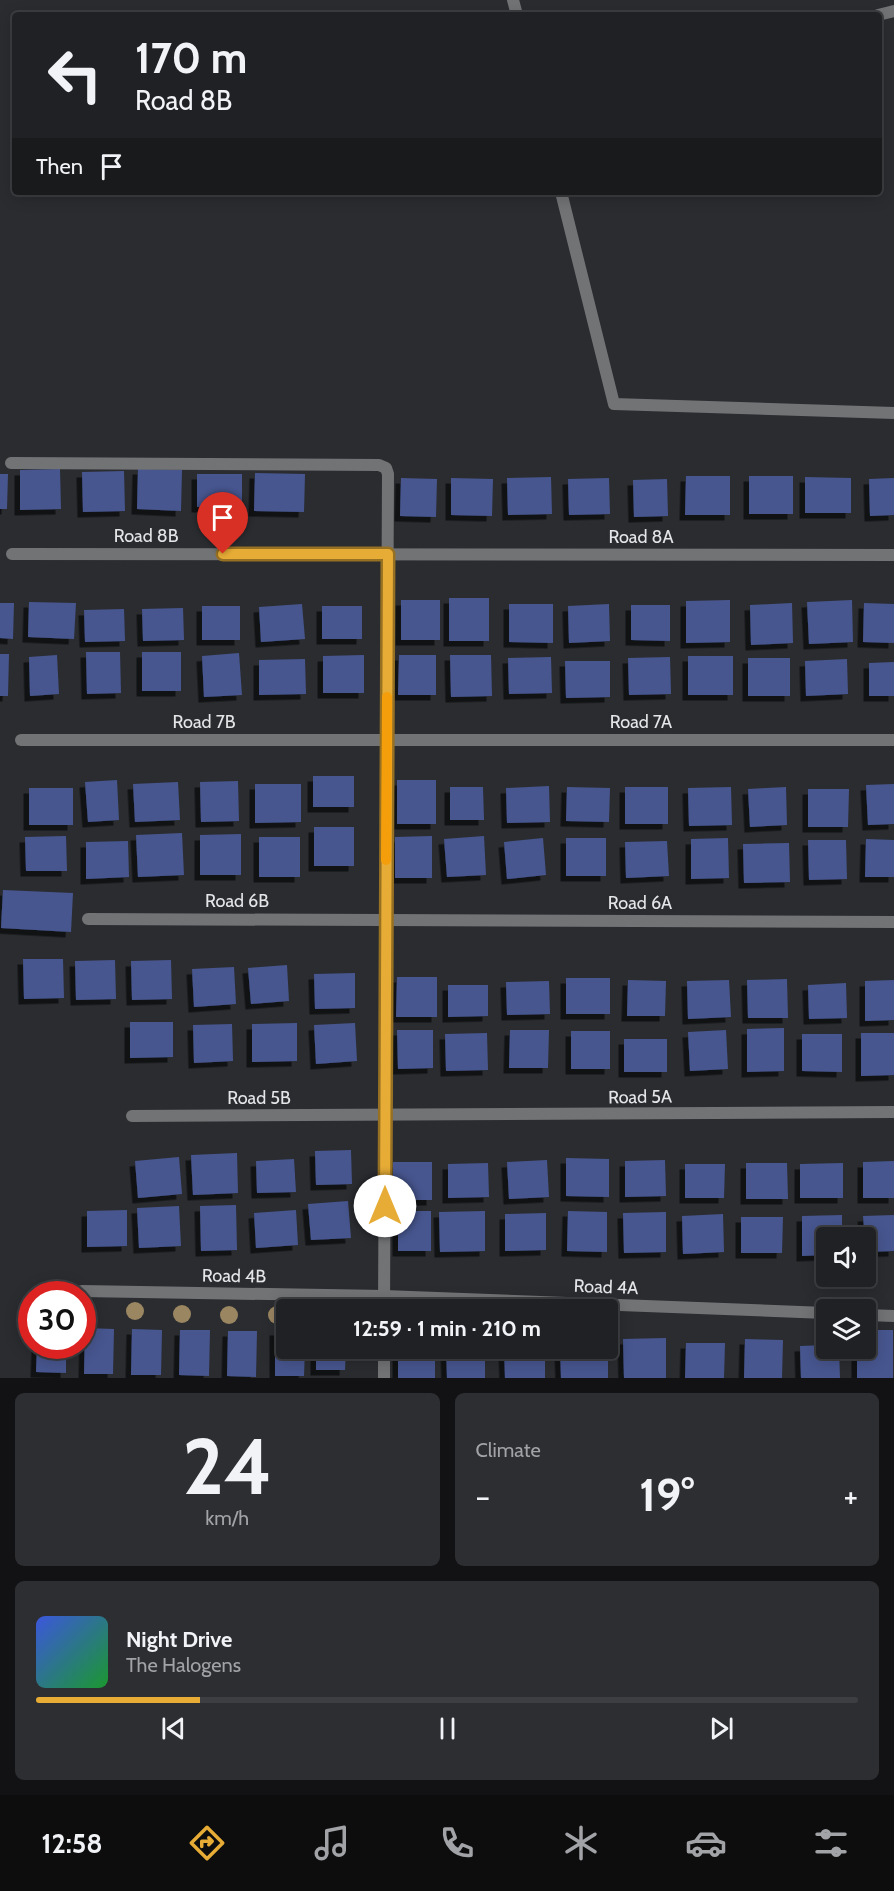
<!DOCTYPE html>
<meta charset="utf-8">
<style>
body{margin:0;font-family:Cabin,sans-serif;background:#2d2e31;color:#f1f3f6;height:100vh;display:flex;flex-direction:column;font-size:22px;white-space:nowrap}
*{box-sizing:border-box;margin:0}
p{font-size:20px;color:#a2a3a6}
.icon{flex:none;width:33px;height:33px;fill:none;stroke:currentColor;stroke-width:2;stroke-linecap:round;stroke-linejoin:round}
.map{position:relative;height:1378px;overflow:hidden}
.drawer{display:flex;flex-direction:column;gap:15px;padding:15px;background:#121214;flex:1}
.drawer>*{flex:none}
.top-card{position:absolute;left:12px;top:12px;width:870px;height:183px;border-radius:6px;box-shadow:0 3px 15px #0003,0 0 0 2px #3d3e41;background:#202124;color:#f1f3f6;overflow:hidden}
.fabs{position:absolute;left:816px;top:1227px;display:grid;gap:12px}
.fabs a{display:grid;place-items:center;width:60px;height:60px;border-radius:6px;background:#202124;box-shadow:0 3px 15px #0003,0 0 0 2px #3d3e41;font-size:30px}
.speed{position:absolute;left:18px;top:1281px;display:flex;gap:12px;font-size:30px;font-weight:700;text-align:center}
.speed>*{display:grid;place-content:center;width:78px;height:78px;border-radius:50%;background:#202124;box-shadow:0 3px 15px #0003,0 0 0 2px #3d3e41;line-height:1}
.speed .limit{border:9px solid #d22;background:#fff;color:#111}
.pin{position:absolute;display:grid;place-items:center;width:51px;height:51px;color:#fff;margin:-62px -26px;border-radius:50% 50% 50% 0;rotate:-45deg;box-shadow:0 0 6px #0007}
.pin .icon{rotate:45deg}
.me{position:absolute;width:66px;margin:-33px;rotate:0deg;stroke-linejoin:round;filter:drop-shadow(0 0 4px #0008)}
.turn{display:flex;align-items:center;gap:21px;height:126px;padding:0 24px;font-size:27px}
.turn .icon{width:78px;height:78px;stroke-width:2.5}
.turn b{display:block;font-size:42px;line-height:51px}
.then{display:flex;align-items:center;height:57px;padding:0 24px;background:#0003;gap:12px;font-size:22px}
.big{font-size:45px;font-weight:800;line-height:1.1}
.drawer .widget{flex:1;display:flex;flex-direction:column;justify-content:center;gap:9px;min-width:0;padding:0 21px;border-radius:9px;background:#2d2e31}
.drawer .dial{align-items:center;gap:0}
.dial b{font-size:78px;line-height:1}
.song{display:flex;align-items:center;gap:18px}
.cover{width:72px;height:72px;border-radius:9px;background:linear-gradient(135deg,hsl(230 70% 55%),hsl(130 70% 35%))}
.played{height:6px;border-radius:3px;background:linear-gradient(90deg,#e6ac36 20%,#3d3e41 20%)}
.keys{display:flex;justify-content:space-around;direction:ltr}
.heat{display:flex;justify-content:space-between;align-items:center;font-size:33px;direction:ltr}
.drawer .tiles{flex:1;display:grid;gap:15px;grid-template-columns:1fr 1fr}
.widget:last-child{grid-column:span 2}
.trip{position:absolute;left:276px;top:1299px;width:342px;height:60px;border-radius:6px;background:#202124;box-shadow:0 3px 15px #0003,0 0 0 2px #3d3e41;font-weight:800;line-height:60px;text-align:center}
.menu{display:flex;height:96px;justify-content:space-around;align-items:center;background:#0d0d0e;color:#a2a3a6}
.menu .icon{width:42px;height:42px}
.menu .selected{color:#e6ac36}
.menu b{font-size:27px;color:#f1f3f6}
.map>svg:first-child{display:block}
.building{fill:#47568f;filter:url(#shadow)}
.lines{fill:none;stroke-linecap:round;stroke-linejoin:round}
.minor{stroke:#727375;stroke-width:12}
.tertiary{stroke:#727375;stroke-width:12}
.tree{fill:#9b8662}
.route-casing{stroke:#967023;stroke-width:15}
.route{stroke:#e6ac36;stroke-width:10}
.slow{stroke:#f59e0b;stroke-width:10}
.labels{text-anchor:middle;stroke-width:6;stroke-linejoin:round;paint-order:stroke}
.street-label{font-size:18px;fill:#e4e5e7;stroke:#2a2c30}
</style>
<div class="map">
<svg width="894" height="1378" viewBox="0 0 894 1378">
<defs>
<filter id="shadow"><feDropShadow dx="-5.5" dy="5.5" stdDeviation="0" flood-color="#0009"/></filter>
</defs>
<rect width="100%" height="100%" fill="#2a2c30"/>
<g class="building">
<polygon points="60,469 61,509 20,510 20,470"/>
<polygon points="138,469 182,470 181,511 137,509"/>
<polygon points="124,471 125,511 83,512 82,472"/>
<polygon points="255,473 305,474 304,512 254,511"/>
<polygon points="0,474 8,474 7,509 0,509"/>
<rect x="197" y="474" width="45" height="33"/>
<polygon points="686,476 730,476 730,515 685,515"/>
<rect x="749" y="476" width="44" height="38"/>
<polygon points="551,477 552,514 508,515 507,478"/>
<polygon points="805,477 851,478 851,513 805,513"/>
<polygon points="401,478 437,479 436,517 400,516"/>
<polygon points="451,478 493,479 492,516 451,515"/>
<polygon points="609,478 610,514 569,515 568,479"/>
<polygon points="894,478 894,515 870,516 869,479"/>
<polygon points="667,479 668,516 634,517 633,480"/>
<rect x="449" y="598" width="40" height="43"/>
<rect x="401" y="600" width="39" height="40"/>
<polygon points="730,600 730,642 686,643 686,601"/>
<polygon points="852,600 853,642 809,644 807,602"/>
<polygon points="29,602 76,603 74,639 28,637"/>
<polygon points="0,603 14,603 13,639 0,638"/>
<polygon points="792,603 793,643 751,645 750,605"/>
<polygon points="864,603 894,604 894,643 863,642"/>
<polygon points="302,604 305,639 261,642 259,607"/>
<polygon points="509,604 553,604 553,643 509,642"/>
<polygon points="609,604 610,641 569,643 568,606"/>
<polygon points="631,605 670,605 670,641 631,640"/>
<rect x="202" y="606" width="38" height="34"/>
<rect x="322" y="606" width="40" height="33"/>
<polygon points="183,608 184,640 143,641 142,609"/>
<polygon points="124,609 125,641 85,642 84,610"/>
<polygon points="86,652 120,652 121,693 87,694"/>
<rect x="142" y="652" width="39" height="39"/>
<polygon points="239,653 242,695 204,697 202,656"/>
<polygon points="0,654 9,654 8,696 0,696"/>
<polygon points="57,655 59,694 30,696 29,657"/>
<polygon points="364,655 364,693 323,693 323,656"/>
<polygon points="399,655 436,655 436,695 398,695"/>
<polygon points="450,655 491,655 492,696 451,697"/>
<rect x="688" y="656" width="45" height="39"/>
<polygon points="551,657 552,693 509,694 508,658"/>
<polygon points="670,657 671,694 629,695 628,658"/>
<rect x="748" y="658" width="42" height="38"/>
<polygon points="305,659 306,694 259,695 259,660"/>
<polygon points="847,659 848,694 806,696 805,661"/>
<polygon points="565,661 610,661 610,697 566,698"/>
<polygon points="894,662 894,696 869,696 869,663"/>
<rect x="313" y="776" width="41" height="31"/>
<polygon points="117,780 119,820 88,822 85,782"/>
<rect x="397" y="780" width="39" height="44"/>
<polygon points="238,781 239,821 201,822 200,782"/>
<polygon points="178,782 180,820 135,822 133,784"/>
<polygon points="255,784 301,784 301,822 255,823"/>
<polygon points="894,784 894,824 868,825 866,785"/>
<polygon points="549,786 550,822 507,823 506,788"/>
<polygon points="450,787 483,787 484,820 450,820"/>
<polygon points="567,787 610,788 609,822 566,821"/>
<rect x="625" y="787" width="43" height="37"/>
<polygon points="731,787 732,825 689,826 688,788"/>
<polygon points="786,787 787,825 750,827 748,789"/>
<rect x="29" y="788" width="44" height="37"/>
<polygon points="808,789 849,789 848,827 808,827"/>
<rect x="314" y="827" width="40" height="39"/>
<polygon points="182,833 184,875 138,877 136,835"/>
<polygon points="241,834 241,875 200,875 200,835"/>
<polygon points="66,836 67,871 26,871 25,837"/>
<polygon points="432,836 432,878 395,878 395,837"/>
<polygon points="484,836 486,875 447,877 444,839"/>
<rect x="259" y="837" width="41" height="40"/>
<polygon points="543,838 546,875 507,879 504,842"/>
<rect x="566" y="838" width="40" height="38"/>
<polygon points="728,838 729,878 691,879 691,839"/>
<polygon points="866,839 894,840 894,877 865,877"/>
<polygon points="808,840 846,840 847,879 809,880"/>
<polygon points="128,841 129,877 86,879 86,842"/>
<polygon points="667,841 669,876 626,878 625,842"/>
<polygon points="789,843 790,882 744,883 743,844"/>
<polygon points="3,890 73,893 71,932 1,928"/>
<polygon points="23,959 63,959 64,998 24,999"/>
<polygon points="115,960 116,999 76,1000 75,961"/>
<polygon points="171,960 172,999 132,1000 131,961"/>
<polygon points="287,965 289,1001 251,1004 248,968"/>
<polygon points="234,967 236,1004 194,1007 192,969"/>
<polygon points="355,973 355,1008 315,1009 314,974"/>
<polygon points="397,977 437,977 437,1017 396,1017"/>
<rect x="566" y="978" width="44" height="36"/>
<polygon points="787,979 788,1018 748,1018 747,980"/>
<polygon points="628,980 666,981 665,1016 627,1016"/>
<polygon points="729,980 731,1017 688,1019 687,981"/>
<polygon points="894,980 894,1020 865,1021 865,981"/>
<polygon points="549,981 550,1014 507,1015 506,982"/>
<polygon points="846,983 847,1018 809,1019 808,985"/>
<polygon points="448,985 488,985 488,1016 448,1017"/>
<polygon points="130,1022 173,1022 173,1057 130,1058"/>
<polygon points="297,1023 297,1061 252,1062 252,1024"/>
<polygon points="355,1023 357,1061 316,1064 314,1025"/>
<polygon points="232,1024 233,1061 194,1063 193,1025"/>
<polygon points="784,1028 784,1071 747,1072 747,1029"/>
<polygon points="397,1030 433,1030 433,1068 398,1069"/>
<polygon points="510,1030 549,1030 548,1068 509,1068"/>
<polygon points="726,1030 728,1069 690,1071 688,1032"/>
<rect x="571" y="1031" width="39" height="38"/>
<polygon points="487,1033 488,1070 446,1071 445,1034"/>
<polygon points="861,1033 894,1033 894,1075 861,1076"/>
<polygon points="802,1034 842,1034 842,1072 802,1071"/>
<rect x="624" y="1039" width="43" height="33"/>
<polygon points="351,1150 352,1184 316,1185 315,1151"/>
<polygon points="237,1153 238,1193 193,1195 191,1155"/>
<polygon points="179,1157 182,1194 138,1198 135,1161"/>
<polygon points="566,1158 609,1159 609,1197 566,1196"/>
<polygon points="294,1159 296,1192 257,1193 256,1161"/>
<polygon points="547,1160 549,1197 509,1199 507,1162"/>
<polygon points="665,1160 666,1196 625,1197 625,1161"/>
<polygon points="894,1161 894,1198 863,1198 863,1162"/>
<rect x="393" y="1162" width="39" height="38"/>
<polygon points="488,1163 489,1197 448,1198 448,1164"/>
<polygon points="746,1163 787,1163 788,1199 746,1199"/>
<polygon points="843,1163 843,1198 800,1198 800,1164"/>
<polygon points="685,1164 725,1164 724,1198 685,1198"/>
<polygon points="348,1201 351,1238 311,1240 308,1204"/>
<polygon points="236,1205 237,1250 201,1251 200,1206"/>
<polygon points="179,1206 181,1246 139,1248 137,1208"/>
<polygon points="127,1210 127,1246 87,1247 87,1211"/>
<polygon points="296,1210 298,1245 256,1248 254,1213"/>
<rect x="398" y="1211" width="33" height="40"/>
<polygon points="485,1211 485,1251 440,1252 439,1212"/>
<polygon points="568,1211 607,1212 607,1252 567,1251"/>
<polygon points="666,1212 666,1252 624,1253 623,1213"/>
<polygon points="546,1213 546,1250 505,1251 505,1214"/>
<polygon points="723,1214 724,1252 683,1254 682,1216"/>
<polygon points="842,1215 842,1238 826,1238 826,1255 802,1256 802,1216"/>
<polygon points="894,1215 894,1251 866,1252 863,1216"/>
<polygon points="741,1217 783,1217 782,1253 741,1253"/>
<polygon points="85,1328 114,1329 113,1374 84,1374"/>
<polygon points="132,1329 162,1330 161,1375 131,1375"/>
<polygon points="180,1330 210,1330 209,1376 179,1375"/>
<polygon points="275,1330 286,1330 286,1348 305,1348 304,1376 275,1376"/>
<polygon points="866,1330 893,1330 893,1378 857,1378 857,1348 866,1348"/>
<polygon points="228,1331 257,1331 256,1377 227,1376"/>
<polygon points="666,1338 666,1378 624,1378 623,1339"/>
<polygon points="745,1339 783,1340 782,1378 744,1378"/>
<polygon points="686,1343 725,1343 724,1378 685,1378"/>
<polygon points="826,1345 826,1348 839,1348 840,1378 801,1378 800,1346"/>
<polygon points="37,1346 66,1346 66,1373 36,1372"/>
<polygon points="316,1348 346,1348 345,1370 316,1370"/>
<rect x="398" y="1348" width="37" height="30"/>
<polygon points="446,1348 485,1348 485,1378 447,1378"/>
<polygon points="504,1348 545,1348 545,1378 505,1378"/>
<polygon points="560,1348 608,1348 608,1378 561,1378"/>
</g>
<g class="lines">
<g class="minor">
<polyline points="878,15 894,11"/>
<polyline points="11,463 379,465 386,468 388,474 384,1310"/>
<polyline points="12,554 894,555"/>
<polyline points="21,740 894,740"/>
<polyline points="88,919 894,922"/>
<polyline points="132,1116 894,1112"/>
<polyline points="82,1291 384,1296 826,1313"/>
<polyline points="866,1315 894,1316"/>
<polyline points="384,1378 384,1348"/>
</g>
<g class="tertiary">
<polyline points="513,0 517,15"/>
<polyline points="561,192 614,404 894,413"/>
</g>
</g>
<g class="tree">
<circle cx="135" cy="1311" r="9"/>
<circle cx="182" cy="1314" r="9"/>
<circle cx="229" cy="1315" r="9"/>
<circle cx="277" cy="1315" r="9"/>
</g>
<g class="lines">
<g class="route-casing">
<polyline id="route" points="223,554 388,554 385,1206"/>
</g>
<use href="#route" class="route"/>
<polyline class="slow" points="386,860 387,697"/>
</g>
<g class="labels">
<g class="street-label">
<text x="146" y="542">Road 8B</text>
<text x="641" y="543">Road 8A</text>
<text x="204" y="728">Road 7B</text>
<text x="641" y="728">Road 7A</text>
<text x="237" y="907">Road 6B</text>
<text x="640" y="909">Road 6A</text>
<text transform="translate(640 1097) rotate(-1)" y="6">Road 5A</text>
<text x="259" y="1104">Road 5B</text>
<text transform="translate(234 1276) rotate(1)" y="6">Road 4B</text>
<text transform="translate(606 1287) rotate(2)" y="6">Road 4A</text>
</g>
</g>
</svg>
<div class="fabs">
<a><svg class="icon" aria-label="sound" viewBox="0 0 24 24"><path d="M4 9h4l5-4v14l-5-4H4zM17 9q2 3 0 6"/></svg></a>
<a><svg class="icon" aria-label="layers" viewBox="0 0 24 24"><path d="M12 4l9 5-9 5-9-5zM3 14l9 5 9-5"/></svg></a>
</div>
<div class="speed"><div class="limit">30</div></div>
<div class="pin" style="left:223px;top:554px;background:#d93025"><svg class="icon" aria-label="arrive" viewBox="0 0 24 24"><path d="M6 21V4h12l-3 4 3 4H6"/></svg></div>
<svg class="me" style="left:385px;top:1206px" viewBox="-20 -20 40 40"><circle r="19" fill="#fff"/><path d="M0-13L10 11 0 6-10 11z" fill="#e6ac36"/></svg>
<div class="trip">12:59 · 1 min · 210 m</div>
<div class="top-card">
<div class="turn"><svg class="icon" aria-label="left" viewBox="0 0 24 24"><path d="M17 20v-9H6M10 6l-5 5 5 5"/></svg><div><b>170 m</b>Road 8B</div></div>
<div class="then">Then<svg class="icon" aria-label="arrive" viewBox="0 0 24 24"><path d="M6 21V4h12l-3 4 3 4H6"/></svg></div>
</div>
</div>
<section class="drawer">
<div class="tiles">
<div class="widget dial"><b>24</b><p>km/h</p></div>
<div class="widget"><p>Climate</p>
<div class="heat"><a>−</a><b class="big">19°</b><a>+</a></div>
</div>
<div class="widget">
<div class="song"><i class="cover"></i><div><b>Night Drive</b><p>The Halogens</p></div></div>
<div class="played"></div>
<div class="keys"><svg class="icon" aria-label="previous" viewBox="0 0 24 24"><path d="M18 5L8 12l10 7zM5 5v14"/></svg><svg class="icon" aria-label="pause" viewBox="0 0 24 24"><path d="M8 5v14M16 5v14"/></svg><svg class="icon" aria-label="next" viewBox="0 0 24 24"><path d="M6 5l10 7-10 7zM19 5v14"/></svg></div>
</div>
</div>
</section>
<nav class="menu">
<b>12:58</b>
<svg class="icon selected" aria-label="directions" viewBox="0 0 24 24"><path d="M12 3l9 9-9 9-9-9zM9 14v-3h6M13 9l2 2-2 2"/></svg>
<svg class="icon" aria-label="music" viewBox="0 0 24 24"><path d="M9 18V5l10-2v13"/><circle cx="6" cy="18" r="3"/><circle cx="16" cy="16" r="3"/></svg>
<svg class="icon" aria-label="phone" viewBox="0 0 24 24"><path d="M5 4h4l2 5-3 2q2 4 5 5l2-3 5 2v4C11 20 4 13 5 4z"/></svg>
<svg class="icon" aria-label="climate" viewBox="0 0 24 24"><path d="M12 3v18M4 7l16 10M4 17L20 7"/></svg>
<svg class="icon" aria-label="car" viewBox="0 0 24 24"><path d="M5 17H2v-5l4-1 3-4h7l3 4 3 1v5h-3M9 17h6M6 11h13"/><circle cx="7" cy="17" r="2"/><circle cx="17" cy="17" r="2"/></svg>
<svg class="icon" aria-label="filters" viewBox="0 0 24 24"><path d="M4 7h16M4 17h16"/><circle cx="9" cy="7" r="2"/><circle cx="15" cy="17" r="2"/></svg>
</nav>
